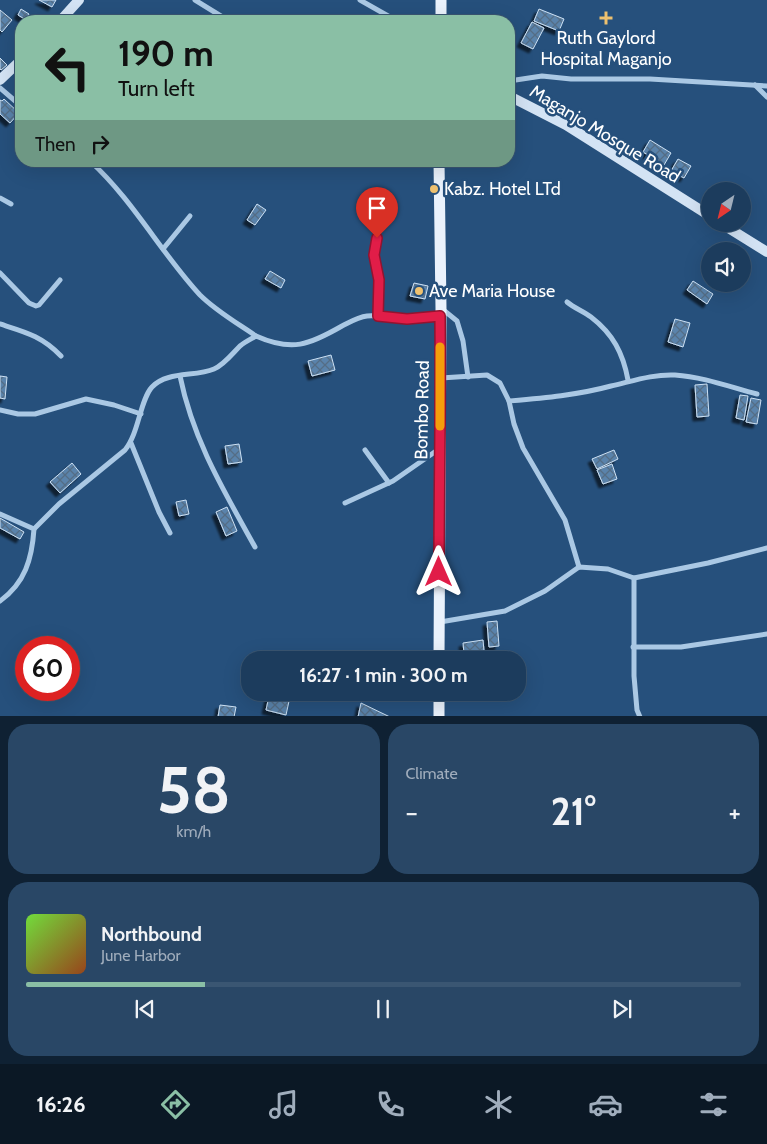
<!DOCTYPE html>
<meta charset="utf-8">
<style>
body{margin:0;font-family:Cabin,sans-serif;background:#294766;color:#f1f3f6;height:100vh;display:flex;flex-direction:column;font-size:19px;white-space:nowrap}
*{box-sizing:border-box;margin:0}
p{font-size:16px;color:#a0adbc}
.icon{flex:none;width:28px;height:28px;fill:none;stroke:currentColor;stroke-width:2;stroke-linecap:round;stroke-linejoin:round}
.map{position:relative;height:716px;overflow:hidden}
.drawer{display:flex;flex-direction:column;gap:8px;padding:8px;background:#0f2133;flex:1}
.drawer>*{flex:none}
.guide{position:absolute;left:15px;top:15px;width:500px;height:152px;border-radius:20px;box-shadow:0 5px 20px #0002,0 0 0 1px #3a5672;background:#8abfa5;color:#111;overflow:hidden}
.needle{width:32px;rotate:215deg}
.controls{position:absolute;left:701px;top:182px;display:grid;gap:10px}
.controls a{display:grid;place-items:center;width:50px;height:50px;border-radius:50%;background:#1c3c5d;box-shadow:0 5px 20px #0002,0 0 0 1px #3a5672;font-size:25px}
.speed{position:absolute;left:15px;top:636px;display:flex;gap:10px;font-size:25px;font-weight:700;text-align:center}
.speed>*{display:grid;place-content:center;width:65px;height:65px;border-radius:50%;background:#1c3c5d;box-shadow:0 5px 20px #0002,0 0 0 1px #3a5672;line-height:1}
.speed .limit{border:8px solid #d22;background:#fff;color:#111}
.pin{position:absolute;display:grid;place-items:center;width:42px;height:42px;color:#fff;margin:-51px -21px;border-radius:50% 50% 50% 0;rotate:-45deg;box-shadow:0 0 5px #0007}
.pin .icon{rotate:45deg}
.me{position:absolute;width:55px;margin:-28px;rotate:0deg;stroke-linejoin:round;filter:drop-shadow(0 0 4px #0008)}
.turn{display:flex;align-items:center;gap:18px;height:105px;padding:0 20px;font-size:22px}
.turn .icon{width:65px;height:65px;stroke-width:2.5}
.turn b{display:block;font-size:35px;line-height:42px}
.then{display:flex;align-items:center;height:48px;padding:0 20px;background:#0003;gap:10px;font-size:19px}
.big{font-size:38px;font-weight:700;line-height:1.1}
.drawer .widget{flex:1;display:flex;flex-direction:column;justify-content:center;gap:8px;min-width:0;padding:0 18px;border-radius:20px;background:#294766}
.drawer .dial{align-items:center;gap:0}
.dial b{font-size:65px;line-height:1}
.song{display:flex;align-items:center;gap:15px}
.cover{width:60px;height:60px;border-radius:8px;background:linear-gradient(135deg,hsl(100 70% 55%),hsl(20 70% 35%))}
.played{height:5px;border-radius:2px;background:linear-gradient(90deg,#8abfa5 25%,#3a5672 25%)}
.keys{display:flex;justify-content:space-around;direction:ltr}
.heat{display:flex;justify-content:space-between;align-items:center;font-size:28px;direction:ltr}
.drawer .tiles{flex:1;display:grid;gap:8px;grid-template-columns:1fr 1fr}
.widget:last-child{grid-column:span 2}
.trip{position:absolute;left:241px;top:651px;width:285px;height:50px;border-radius:20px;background:#1c3c5d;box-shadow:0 5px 20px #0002,0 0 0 1px #3a5672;font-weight:700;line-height:50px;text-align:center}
.menu{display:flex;height:80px;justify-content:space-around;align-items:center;background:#0b1825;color:#a0adbc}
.menu .icon{width:35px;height:35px}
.menu .on{color:#8abfa5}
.menu b{font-size:22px;color:#f1f3f6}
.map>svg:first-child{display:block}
.building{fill:url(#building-cross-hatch);stroke:#cde1f4;filter:url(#shadow)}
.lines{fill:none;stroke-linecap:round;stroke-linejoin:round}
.street{stroke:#aac8e4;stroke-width:5}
.secondary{stroke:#d3e3f4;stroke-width:10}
.primary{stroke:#eaf2fc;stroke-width:11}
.route-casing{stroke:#92132f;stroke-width:12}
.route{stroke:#e11d48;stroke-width:9}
.slow{stroke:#f59e0b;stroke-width:9}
.poi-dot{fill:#eec16f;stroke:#26507c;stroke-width:2}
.labels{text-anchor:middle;stroke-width:5;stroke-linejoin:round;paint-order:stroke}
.poi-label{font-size:18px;fill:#fff;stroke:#26507c;text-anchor:start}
.street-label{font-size:18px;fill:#fff;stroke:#26507c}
</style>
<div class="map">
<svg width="767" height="717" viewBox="0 0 767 717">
<defs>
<pattern id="building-cross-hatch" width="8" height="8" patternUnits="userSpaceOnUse" patternTransform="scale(1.25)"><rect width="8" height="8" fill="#5a83ab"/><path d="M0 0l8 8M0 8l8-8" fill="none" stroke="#546d85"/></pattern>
<filter id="shadow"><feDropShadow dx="-4" dy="4" stdDeviation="1" flood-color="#0009"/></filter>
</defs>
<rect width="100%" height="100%" fill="#26507c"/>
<g class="building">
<polygon points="39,0 56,0 52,7"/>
<polygon points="21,9 29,14 26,20 18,15"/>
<polygon points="539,9 564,19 559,31 534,21"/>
<polygon points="0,10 12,20 2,32 0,30"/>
<polygon points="532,22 544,28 533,49 521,43"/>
<polygon points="0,58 7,65 1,70 0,69"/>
<polygon points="4,99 19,113 10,123 0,114 0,100 2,101"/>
<polygon points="650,140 671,153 664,165 643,152"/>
<polygon points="678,159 691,166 684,178 671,171"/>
<polygon points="257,204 266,210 255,225 247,220"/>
<polygon points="270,271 285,280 281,288 265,279"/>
<polygon points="693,281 713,294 707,304 687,290"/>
<polygon points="414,283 428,286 425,299 410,296"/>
<polygon points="675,319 690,323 683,347 668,342"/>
<polygon points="331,355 335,370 312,376 308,361"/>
<polygon points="0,376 7,377 5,399 0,398"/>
<polygon points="707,384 709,416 697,417 695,385"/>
<polygon points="740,395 748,396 744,420 736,418"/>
<polygon points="751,398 761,400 757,424 746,422"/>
<polygon points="239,444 242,462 228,464 225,446"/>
<polygon points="614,450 618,459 597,469 592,459"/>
<polygon points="72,463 81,474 60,493 50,482"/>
<polygon points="612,464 617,479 603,484 597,470"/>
<polygon points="186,500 189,514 179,516 176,502"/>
<polygon points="227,507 237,531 226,536 216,512"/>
<polygon points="0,518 24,532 20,539 0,528"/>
<polygon points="497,621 499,646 489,647 487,622"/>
<polygon points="483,640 484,651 464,653 463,643"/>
<polygon points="270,692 291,692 286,715 266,710"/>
<polygon points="361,703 390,717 358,717"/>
<polygon points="220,705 236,707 234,717 218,717"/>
</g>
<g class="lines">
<g class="street">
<polyline points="195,0 229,21"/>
<polyline points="360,0 397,21"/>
<polyline points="509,81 542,76 571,79 650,79 767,86"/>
<polyline points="755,85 767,97"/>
<polyline points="0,88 21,106"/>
<path d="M90,161C133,200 161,253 200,295C216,311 237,323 256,336"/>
<polyline points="0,198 11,204"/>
<polyline points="163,249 190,216"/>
<polyline points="0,273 29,303 36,306 39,305 60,280"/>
<path d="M567,302C574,308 583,311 591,317C613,334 623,353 628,380"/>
<polyline points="441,308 457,321 463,341 468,377"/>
<polyline points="378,316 379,280 374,255 381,221"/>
<path d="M0,324C25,332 42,336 61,356"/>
<path d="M180,376C193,440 224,491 255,547"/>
<polyline points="441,378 487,375 500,383 509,401 514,424 523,448 565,520 579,567"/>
<path d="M509,401C543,398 578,395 611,386C633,381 653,374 675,375C704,377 730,387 757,394"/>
<polyline points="0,410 18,414 35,414 86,399 114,405 141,414"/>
<polyline points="131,443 159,512 170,533"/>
<polyline points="365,450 389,483"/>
<polyline points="345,503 393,481 439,449"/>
<path d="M0,514L34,529C32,559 25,583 0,601"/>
<path d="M34,529L59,504L125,450C139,433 140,400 152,387C167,371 195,377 214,369C224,365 232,354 240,346C245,342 251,339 256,336C292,352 309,345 342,326C350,322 358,317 367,316C380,315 393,318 405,319C417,320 428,318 440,316"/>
<polyline points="634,578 634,676 637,710 640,717"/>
<polyline points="440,622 505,611 545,591 579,567 608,569 634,578 708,563 767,548"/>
<polyline points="633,647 681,647 767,634"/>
</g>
<g class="secondary">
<polyline points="60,21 79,0"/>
<polyline points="0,80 21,60"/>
<polyline points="509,96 566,125 710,216"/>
<polyline points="722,224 767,252"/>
</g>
<g class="primary">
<polyline points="441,21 441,0"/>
<polyline points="439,161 441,308 439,660"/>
<polyline points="439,717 439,692"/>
</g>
</g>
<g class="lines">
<g class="route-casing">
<path id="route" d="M377,238L374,255L379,280L378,316L407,319L440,316C441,401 439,486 439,572"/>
</g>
<use href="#route" class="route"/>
<polyline class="slow" points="440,426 440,347"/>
</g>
<g class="poi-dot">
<path d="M603.5 10.5h5v5h5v5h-5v5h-5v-5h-5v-5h5z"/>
<circle cx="434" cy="189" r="5"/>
<circle cx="419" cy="291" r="5"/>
</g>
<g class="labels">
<g class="poi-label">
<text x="606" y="44" text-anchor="middle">Ruth Gaylord<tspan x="606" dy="21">Hospital Maganjo</tspan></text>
<text x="444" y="195">Kabz. Hotel LTd</text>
<text x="429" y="297">Ave Maria House</text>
</g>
<g class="street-label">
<text transform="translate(605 134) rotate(31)" y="6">Maganjo Mosque Road</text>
<text transform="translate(422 410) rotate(-89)" y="6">Bombo Road</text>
</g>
</g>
</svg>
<div class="controls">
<a><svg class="needle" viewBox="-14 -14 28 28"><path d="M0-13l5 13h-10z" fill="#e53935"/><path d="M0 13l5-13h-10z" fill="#a0adbc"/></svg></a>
<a><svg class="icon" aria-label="sound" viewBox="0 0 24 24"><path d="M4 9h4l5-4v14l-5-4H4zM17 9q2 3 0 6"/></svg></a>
</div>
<div class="speed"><div class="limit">60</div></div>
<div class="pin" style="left:377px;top:238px;background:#d93025"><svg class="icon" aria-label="arrive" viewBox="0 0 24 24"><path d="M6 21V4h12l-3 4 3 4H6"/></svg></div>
<svg class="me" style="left:439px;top:572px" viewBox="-20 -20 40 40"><path d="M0-17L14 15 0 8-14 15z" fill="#e11d48" stroke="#fff" stroke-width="4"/></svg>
<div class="trip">16:27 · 1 min · 300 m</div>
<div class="guide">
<div class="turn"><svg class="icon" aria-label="left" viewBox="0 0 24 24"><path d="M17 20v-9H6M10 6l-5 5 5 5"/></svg><div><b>190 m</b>Turn left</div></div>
<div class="then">Then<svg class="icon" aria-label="right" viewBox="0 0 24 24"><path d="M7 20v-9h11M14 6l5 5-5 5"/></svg></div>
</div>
</div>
<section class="drawer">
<div class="tiles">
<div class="widget dial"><b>58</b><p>km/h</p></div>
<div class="widget"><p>Climate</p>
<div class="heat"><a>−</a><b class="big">21°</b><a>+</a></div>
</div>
<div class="widget">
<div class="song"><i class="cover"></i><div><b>Northbound</b><p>June Harbor</p></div></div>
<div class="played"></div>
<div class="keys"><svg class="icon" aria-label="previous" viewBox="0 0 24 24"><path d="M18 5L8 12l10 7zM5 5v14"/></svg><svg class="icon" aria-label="pause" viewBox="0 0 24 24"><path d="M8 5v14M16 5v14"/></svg><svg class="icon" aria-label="next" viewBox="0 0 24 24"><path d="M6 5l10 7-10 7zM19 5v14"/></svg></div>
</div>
</div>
</section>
<nav class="menu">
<b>16:26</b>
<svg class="icon on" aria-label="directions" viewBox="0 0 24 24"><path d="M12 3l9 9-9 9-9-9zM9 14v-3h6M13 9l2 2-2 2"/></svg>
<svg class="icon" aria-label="music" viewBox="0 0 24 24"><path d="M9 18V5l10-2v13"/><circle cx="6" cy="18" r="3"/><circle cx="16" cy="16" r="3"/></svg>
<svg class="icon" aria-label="phone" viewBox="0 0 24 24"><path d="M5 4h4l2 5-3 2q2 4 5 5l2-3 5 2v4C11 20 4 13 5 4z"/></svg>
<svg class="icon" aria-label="climate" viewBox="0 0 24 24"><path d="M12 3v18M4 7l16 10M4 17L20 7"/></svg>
<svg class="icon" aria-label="car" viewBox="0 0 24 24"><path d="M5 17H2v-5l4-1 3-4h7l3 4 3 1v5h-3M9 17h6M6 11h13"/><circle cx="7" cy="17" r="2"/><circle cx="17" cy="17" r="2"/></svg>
<svg class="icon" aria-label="filters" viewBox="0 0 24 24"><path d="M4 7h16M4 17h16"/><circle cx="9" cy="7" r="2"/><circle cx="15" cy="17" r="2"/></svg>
</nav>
